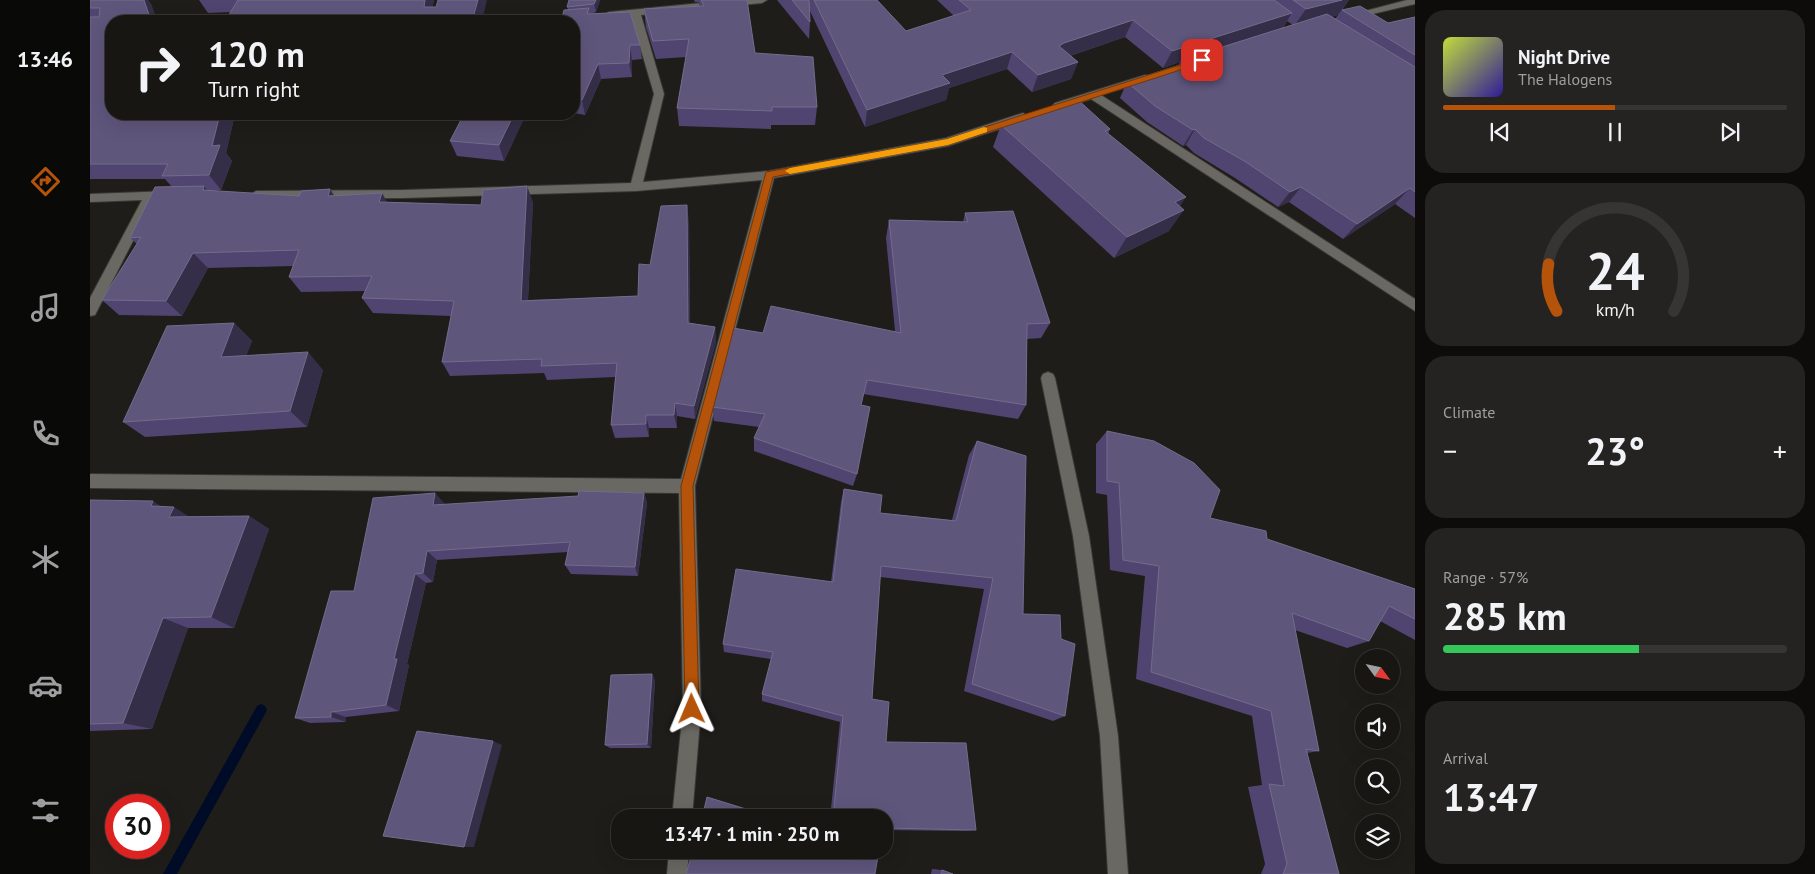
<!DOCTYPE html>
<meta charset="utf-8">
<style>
body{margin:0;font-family:"PT Sans",sans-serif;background:#242321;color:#f1f3f6;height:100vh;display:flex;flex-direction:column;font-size:19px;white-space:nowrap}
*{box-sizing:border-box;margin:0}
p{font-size:16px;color:#9e9fa0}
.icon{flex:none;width:28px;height:28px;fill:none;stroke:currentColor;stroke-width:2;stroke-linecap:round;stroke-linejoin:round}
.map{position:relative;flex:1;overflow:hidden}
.panel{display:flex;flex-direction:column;gap:10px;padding:10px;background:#0d0c0a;width:400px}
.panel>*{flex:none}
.guide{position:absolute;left:15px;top:15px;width:475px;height:105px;border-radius:20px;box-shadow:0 5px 20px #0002,0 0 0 1px #363533;background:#171613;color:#f1f3f6;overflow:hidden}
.needle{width:32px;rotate:123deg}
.controls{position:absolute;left:1265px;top:649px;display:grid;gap:10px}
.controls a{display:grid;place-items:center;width:45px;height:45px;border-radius:50%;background:#171613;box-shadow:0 5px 20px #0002,0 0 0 1px #363533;font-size:25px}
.speed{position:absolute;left:15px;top:794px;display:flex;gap:10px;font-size:25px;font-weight:700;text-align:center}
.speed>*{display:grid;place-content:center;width:65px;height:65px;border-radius:50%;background:#171613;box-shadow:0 5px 20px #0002,0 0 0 1px #363533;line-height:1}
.speed .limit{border:8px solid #d22;background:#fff;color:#111}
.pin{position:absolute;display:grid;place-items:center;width:42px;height:42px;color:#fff;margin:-21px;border-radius:10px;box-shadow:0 2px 8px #0006}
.me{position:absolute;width:55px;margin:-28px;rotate:359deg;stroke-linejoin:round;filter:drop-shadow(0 0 4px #0008)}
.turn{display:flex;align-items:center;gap:18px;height:105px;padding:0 20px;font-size:22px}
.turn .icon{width:65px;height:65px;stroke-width:2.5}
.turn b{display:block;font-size:35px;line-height:42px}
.big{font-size:38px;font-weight:700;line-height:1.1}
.panel .tile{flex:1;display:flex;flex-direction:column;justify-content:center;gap:8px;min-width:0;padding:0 18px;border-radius:20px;background:#242321}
.panel .dial{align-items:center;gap:0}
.dial svg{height:130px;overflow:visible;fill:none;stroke:#363533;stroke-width:7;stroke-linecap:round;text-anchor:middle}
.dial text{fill:#f1f3f6;stroke:none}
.song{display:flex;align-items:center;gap:15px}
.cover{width:60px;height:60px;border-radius:8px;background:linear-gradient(135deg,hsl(70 70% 55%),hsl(250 70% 35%))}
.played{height:5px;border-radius:2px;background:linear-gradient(90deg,#b45309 50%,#363533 50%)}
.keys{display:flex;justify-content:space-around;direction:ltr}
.heat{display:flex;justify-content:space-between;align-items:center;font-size:28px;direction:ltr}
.charge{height:8px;border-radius:4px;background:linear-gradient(90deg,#34c759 57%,#363533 0)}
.trip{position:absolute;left:521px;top:809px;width:282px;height:50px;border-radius:20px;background:#171613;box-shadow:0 5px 20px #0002,0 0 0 1px #363533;font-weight:700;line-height:50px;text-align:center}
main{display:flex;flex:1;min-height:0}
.menu{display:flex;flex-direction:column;width:90px;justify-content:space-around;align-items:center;background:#090908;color:#9e9fa0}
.menu .icon{width:35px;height:35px}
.menu .on{color:#b45309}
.menu b{font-size:22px;color:#f1f3f6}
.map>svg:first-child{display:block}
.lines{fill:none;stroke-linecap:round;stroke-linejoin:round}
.stream{fill:#000c27;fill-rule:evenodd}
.minor-casing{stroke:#393834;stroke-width:2}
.minor{fill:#6a6862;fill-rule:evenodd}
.wall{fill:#4f4570;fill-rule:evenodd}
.shaded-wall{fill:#352e48}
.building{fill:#5f567c;stroke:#736c8b}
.route{fill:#b45309;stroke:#753606}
.slow{fill:#f59e0b}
</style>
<main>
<nav class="menu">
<b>13:46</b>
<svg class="icon on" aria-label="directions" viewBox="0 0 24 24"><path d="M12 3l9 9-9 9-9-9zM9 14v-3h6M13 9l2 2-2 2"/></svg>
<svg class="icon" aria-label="music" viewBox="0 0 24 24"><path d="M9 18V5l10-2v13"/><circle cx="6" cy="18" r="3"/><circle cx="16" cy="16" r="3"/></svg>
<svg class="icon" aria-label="phone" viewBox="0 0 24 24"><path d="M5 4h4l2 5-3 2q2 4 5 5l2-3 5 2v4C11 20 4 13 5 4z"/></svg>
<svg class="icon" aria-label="climate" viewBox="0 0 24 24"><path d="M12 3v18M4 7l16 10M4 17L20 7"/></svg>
<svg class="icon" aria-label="car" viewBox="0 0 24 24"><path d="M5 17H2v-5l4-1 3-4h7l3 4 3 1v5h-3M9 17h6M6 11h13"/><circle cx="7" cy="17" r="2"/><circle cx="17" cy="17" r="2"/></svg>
<svg class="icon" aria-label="filters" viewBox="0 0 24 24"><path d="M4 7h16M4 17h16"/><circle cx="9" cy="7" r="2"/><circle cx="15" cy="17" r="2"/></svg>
</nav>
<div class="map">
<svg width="1325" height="874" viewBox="0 0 1325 874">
<rect width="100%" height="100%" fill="#1f1d19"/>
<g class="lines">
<polygon class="stream" points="171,704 175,706 177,710 175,714 87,874 73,874 167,706"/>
<g class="minor-casing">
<g id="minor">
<polygon points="642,0 677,0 672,3 551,15 574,94 553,182 679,171 856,138 933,113 939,117 937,120 858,146 684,178 605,486 611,709 602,818 582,818 593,709 589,493 0,488 0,474 591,479 672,180 546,191 313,198 166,199 160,195 166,191 313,190 541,183 564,94 541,16 519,18 514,15 519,12"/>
<polygon points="1317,0 1325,0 1325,4 1261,19 1256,16"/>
<polygon points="1055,75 1059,76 1059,80 1011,95 1325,299 1325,311 1001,99 969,109 963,105 965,103"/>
<polygon points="81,191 85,192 87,195 85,198 64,200 5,315 0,316 0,298 52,200 0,202 0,194"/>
<polygon points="958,372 963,374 965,378 999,536 1028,736 1038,874 1018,874 1010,736 983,536 951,378 953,374"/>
<polygon points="579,850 599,850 597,874 577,874"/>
</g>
</g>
<use href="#minor" class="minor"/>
</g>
<g class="wall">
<polygon points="0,0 58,0 61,4 67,21 21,21 21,114 145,114 136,153 142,161 131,190 118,191 209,196 240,189 244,196 297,202 391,205 443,202 438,300 548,296 560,265 599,221 600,323 625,327 626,342 605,419 587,416 587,428 559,428 559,437 525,438 521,425 525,377 457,380 454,373 360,376 352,362 361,316 283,313 272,298 275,291 211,292 199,277 203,266 118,268 92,316 29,315 12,300 47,244 40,238 81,186 75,179 0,179"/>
<polygon points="109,0 344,0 342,7 141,12 118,13"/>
<polygon points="510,0 506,12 500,14 550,45 552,59 542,60 542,77 511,79 495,115 484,113 484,21 477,7"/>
<polygon points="604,0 657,0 665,53 727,107 725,125 681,125 681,129 589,126 587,108 596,57 566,59 556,27 554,9 609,6 609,2 605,2"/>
<path d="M687,0H787L816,31L864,16L847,0H1259L1252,10L1298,23L1325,17V218L1305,204L1253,239L1199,202L1188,207L1145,178L1104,153L1096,145L1093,146L1057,122L1030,98L1037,82L1088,66L1090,62L1073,68L1035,37L980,56L988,62L981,79L942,92L917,69L859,88L856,100L775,127L719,9L720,22L719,39ZM1248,15L1245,19L1241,17ZM1197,21L1203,25L1193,28Z"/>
<polygon points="374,114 436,114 414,161 367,156 360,141"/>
<polygon points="911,125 1020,129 1018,134 1090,206 1079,231 1024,258 903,147"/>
<polygon points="875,213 960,323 951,338 937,339 936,405 928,419 773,394 771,405 767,474 763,486 664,451 664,438 669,427 624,421 622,407 673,333 805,331 796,238 799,220 873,222"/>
<polygon points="144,323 162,341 156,356 233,370 217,427 55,437 33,422"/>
<polygon points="1017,431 1120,518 1177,539 1325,589 1325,640 1290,621 1279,641 1257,648 1205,630 1229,751 1217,753 1249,874 1171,874 1175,864 1158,787 1172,785 1162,716 1046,679 1055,576 1020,570 1017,495 1006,493 1006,444"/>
<polygon points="887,441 933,614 975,716 963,721 874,691 894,589 790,577 782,699 796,742 886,830 876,831 795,830 795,818 740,818 750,722 672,701 672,694 681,659 634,652 633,644 741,582 751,502 754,489 790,513 862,520 879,455"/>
<polygon points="345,493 354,505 554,493 557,503 548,576 481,574 475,565 478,552 347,560 343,582 336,583 317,664 319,665 309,711 256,717 256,722 220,723 205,718 264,591"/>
<polygon points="0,500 73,507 100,517 159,516 179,529 144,628 98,628 62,729 0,731"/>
<polygon points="565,680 561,748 520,748 515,745"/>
<polygon points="842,869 852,870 863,874 841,874"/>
</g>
<g class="shaded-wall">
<polygon points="54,0 58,0 61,4 67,21 61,21"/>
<polygon points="335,0 344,0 340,21 334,7"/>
<polygon points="388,0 397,0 392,21 382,21"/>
<polygon points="506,0 510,0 506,12 504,4"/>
<polygon points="1252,0 1259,0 1248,15 1204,26 1216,9"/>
<polygon points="1202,13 1191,30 1091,60 1090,62 1073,68 1082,51"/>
<polygon points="1043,20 1035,37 967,60 969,46 974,43"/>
<polygon points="540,45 542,60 542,77 539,63"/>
<polygon points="922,52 917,69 859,88 856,100 775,127 777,110 852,75"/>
<polygon points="988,62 981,79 942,92 948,75"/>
<polygon points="508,64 511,79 495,115 492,100"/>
<polygon points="130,114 145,114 136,153 142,161 131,190 119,175 122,146"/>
<polygon points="424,114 436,114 414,161 409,145"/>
<polygon points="1105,129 1096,145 1093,146 1103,130"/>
<polygon points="114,186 127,202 113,190"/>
<polygon points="437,186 443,202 437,316 431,301"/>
<polygon points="1211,187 1199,202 1188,207 1200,192"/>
<polygon points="1320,188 1305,204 1253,239 1267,224"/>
<polygon points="240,189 250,205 238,196"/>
<polygon points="292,193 301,209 289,202"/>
<polygon points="1096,197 1085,214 1094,210 1079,231 1024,258 1037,237 1085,202"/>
<polygon points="597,205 599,221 600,338 598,323"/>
<polygon points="103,253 118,268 92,316 76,301"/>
<polygon points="144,323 162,341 149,374 131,357"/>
<polygon points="625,327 626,342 605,419 604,406"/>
<polygon points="218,352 233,370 217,427 200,411"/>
<polygon points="585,403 587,416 587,428 584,415"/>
<polygon points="556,415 559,428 559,437 556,424"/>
<polygon points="345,493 355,504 353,516 343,505"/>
<polygon points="554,493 557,503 548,576 545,567"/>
<polygon points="63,501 81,512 84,507 106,521 102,530 61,506"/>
<polygon points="159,516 179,529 144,628 121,617"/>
<polygon points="337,551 347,560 343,582 333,573"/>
<polygon points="325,574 336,583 317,664 319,665 309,711 296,705 304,659"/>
<polygon points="73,618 98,628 62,729 33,723"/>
<polygon points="562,674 565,680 561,748 557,744"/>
<polygon points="241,712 256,717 256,722 241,717"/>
<polygon points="403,741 412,745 384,847 374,847"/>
</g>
<g class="building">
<polygon points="0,0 54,0 61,21 21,21 21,114 130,114 122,146 130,145 119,175 72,176 78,164 0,164 0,17 9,17 10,8 0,8"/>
<polygon points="148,0 335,0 334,7 346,7 348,0 388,0 382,21 135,21"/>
<polygon points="479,0 506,0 504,4 477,7"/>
<polygon points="611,0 657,0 665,53 723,57 727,107 682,107 682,111 587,108 599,39 563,41 554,9 614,6"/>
<polygon points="702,0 719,0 720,22"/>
<polygon points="724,0 787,0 816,31 881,10 869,0 1184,0 1202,13 1082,51 1043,20 974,43 969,46 988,62 948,75 922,52 852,75 860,83 777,110"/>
<polygon points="1203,0 1252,0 1216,9"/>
<polygon points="1270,6 1298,23 1325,17 1325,55 1252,10"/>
<polygon points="499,8 497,14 540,12 550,45 540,45 539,63 508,64 492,100 484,99 484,21 471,21 474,10"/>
<polygon points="1237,14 1325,67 1325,192 1320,188 1267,224 1211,187 1200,192 1156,162 1114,138 1105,129 1103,130 1065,106 1037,82 1096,63 1091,60"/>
<polygon points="986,98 1020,129 1015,131 1096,197 1085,202 1094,210 1037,237 911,125"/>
<polygon points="374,114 424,114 409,145 360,141"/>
<polygon points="114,186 113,190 209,196 211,191 240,189 238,196 292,193 289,202 391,205 393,190 437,186 431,301 548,296 549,264 560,265 571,206 597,205 598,323 625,327 604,406 585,403 584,415 556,415 556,424 521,425 527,363 451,366 452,359 352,362 364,301 272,298 282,276 199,277 209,250 103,253 76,301 12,300 51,237 40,238 65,187"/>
<polygon points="923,211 960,323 937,324 936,405 777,380 771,405 780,407 767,474 664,438 675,414 622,407 643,328 673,333 681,306 811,333 799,220 878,222 875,213"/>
<polygon points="144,323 131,357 218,352 200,411 33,422 77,326"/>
<polygon points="1017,431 1064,441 1104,463 1130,490 1120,518 1176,531 1177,539 1325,589 1325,619 1299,606 1279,641 1202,613 1229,751 1216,749 1249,874 1193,874 1197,864 1179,784 1194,786 1181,711 1061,672 1069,566 1033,560 1029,483 1017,481"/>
<polygon points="887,441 936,456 933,614 970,615 971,639 985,644 975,716 882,684 903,578 791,566 782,699 799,702 796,742 876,743 886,830 795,828 795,818 743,818 753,716 672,694 683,652 633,644 646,569 743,582 754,489 792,495 790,513 866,521"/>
<polygon points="489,491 554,493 545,567 475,565 480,542 337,551 333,573 325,574 304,659 307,659 296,705 241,712 241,717 205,718 241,591 264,591 283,498 345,493 343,505 488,496"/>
<polygon points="0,500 63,501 61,506 84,507 79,517 159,516 121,617 73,618 33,723 0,724"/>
<polygon points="562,674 557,744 515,745 521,675"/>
<polygon points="327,731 403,741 374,847 293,836"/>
<polygon points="617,797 685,818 612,818"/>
<polygon points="603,850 789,850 785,874 596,874"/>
<polygon points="852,870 863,874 851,874"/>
</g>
<polygon class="route" points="1112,58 1115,59 1115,62 858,145 683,177 603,486 609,709 607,714 602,716 597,714 595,709 591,486 676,172 857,139"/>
<polygon class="slow" points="894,127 897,128 897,132 858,145 700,174 695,171 700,168 857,139"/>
</svg>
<div class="controls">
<a><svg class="needle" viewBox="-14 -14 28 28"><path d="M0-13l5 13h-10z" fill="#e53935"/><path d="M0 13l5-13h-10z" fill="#9e9fa0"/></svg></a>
<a><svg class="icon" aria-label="sound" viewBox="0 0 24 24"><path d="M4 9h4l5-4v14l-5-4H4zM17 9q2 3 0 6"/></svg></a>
<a><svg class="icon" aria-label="search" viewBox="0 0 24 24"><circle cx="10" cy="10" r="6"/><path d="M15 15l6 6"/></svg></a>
<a><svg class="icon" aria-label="layers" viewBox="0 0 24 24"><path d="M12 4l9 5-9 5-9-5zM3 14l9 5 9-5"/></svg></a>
</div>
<div class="speed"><div class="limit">30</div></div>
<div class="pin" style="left:1112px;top:60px;background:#d93025"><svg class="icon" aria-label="arrive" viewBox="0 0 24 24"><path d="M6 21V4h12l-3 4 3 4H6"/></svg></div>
<svg class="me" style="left:602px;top:709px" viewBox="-20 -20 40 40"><path d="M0-17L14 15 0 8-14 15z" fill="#b45309" stroke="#fff" stroke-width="4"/></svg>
<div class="trip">13:47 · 1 min · 250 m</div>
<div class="guide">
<div class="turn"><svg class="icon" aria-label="right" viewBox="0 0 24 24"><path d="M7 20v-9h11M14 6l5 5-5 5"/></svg><div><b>120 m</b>Turn right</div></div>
</div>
</div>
<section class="panel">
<div class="tile">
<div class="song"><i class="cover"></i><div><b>Night Drive</b><p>The Halogens</p></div></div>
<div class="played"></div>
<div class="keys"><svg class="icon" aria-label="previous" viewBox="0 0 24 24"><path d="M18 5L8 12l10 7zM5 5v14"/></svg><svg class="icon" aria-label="pause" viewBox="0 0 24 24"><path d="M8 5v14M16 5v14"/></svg><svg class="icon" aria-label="next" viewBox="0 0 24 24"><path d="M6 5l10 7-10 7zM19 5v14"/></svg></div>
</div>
<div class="tile dial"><svg viewBox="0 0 100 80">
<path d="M14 69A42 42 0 1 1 86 69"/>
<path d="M14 69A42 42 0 0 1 9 40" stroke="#b45309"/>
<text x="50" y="56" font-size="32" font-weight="700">24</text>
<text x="50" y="72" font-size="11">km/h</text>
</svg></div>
<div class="tile"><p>Climate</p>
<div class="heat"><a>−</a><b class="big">23°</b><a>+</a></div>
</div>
<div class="tile"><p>Range · 57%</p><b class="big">285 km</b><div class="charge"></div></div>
<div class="tile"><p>Arrival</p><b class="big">13:47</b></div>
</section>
</main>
